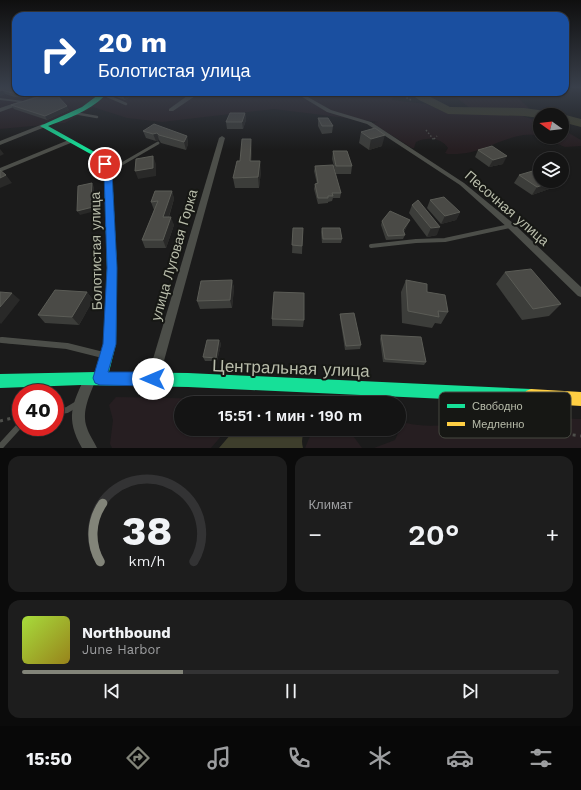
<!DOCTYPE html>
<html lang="ru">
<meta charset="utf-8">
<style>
body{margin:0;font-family:"Work Sans",sans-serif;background:#1d1d1d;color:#f1f3f6;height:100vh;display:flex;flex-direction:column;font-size:15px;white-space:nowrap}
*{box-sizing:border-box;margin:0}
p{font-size:13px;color:#9d9ea0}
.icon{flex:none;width:22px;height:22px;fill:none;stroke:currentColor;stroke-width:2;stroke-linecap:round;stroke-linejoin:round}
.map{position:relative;height:448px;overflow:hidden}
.drawer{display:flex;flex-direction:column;gap:8px;padding:8px;background:#0b0b0b;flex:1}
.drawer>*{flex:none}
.guide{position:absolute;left:12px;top:12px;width:557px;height:84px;border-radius:12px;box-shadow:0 1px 3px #0004,0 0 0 1px #333334;background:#1a4fa0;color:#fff;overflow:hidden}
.needle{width:26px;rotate:284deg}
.buttons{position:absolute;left:533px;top:108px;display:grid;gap:8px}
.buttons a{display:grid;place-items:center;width:36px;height:36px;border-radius:50%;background:#141414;box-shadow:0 1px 3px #0004,0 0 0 1px #333334;font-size:20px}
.speed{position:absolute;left:12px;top:384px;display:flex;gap:8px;font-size:20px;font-weight:700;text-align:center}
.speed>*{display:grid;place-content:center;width:52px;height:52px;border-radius:50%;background:#141414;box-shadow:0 1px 3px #0004,0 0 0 1px #333334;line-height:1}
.speed .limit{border:6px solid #d22;background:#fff;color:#111}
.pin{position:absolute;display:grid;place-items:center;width:34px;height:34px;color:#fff;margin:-17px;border:2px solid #fff;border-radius:50%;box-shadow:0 1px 4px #0007}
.me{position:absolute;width:44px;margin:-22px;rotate:270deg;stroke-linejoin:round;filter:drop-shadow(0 0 3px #0008)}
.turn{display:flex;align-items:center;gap:14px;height:84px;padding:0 20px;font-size:18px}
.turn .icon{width:52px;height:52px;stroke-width:2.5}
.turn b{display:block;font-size:28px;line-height:34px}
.big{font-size:30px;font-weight:600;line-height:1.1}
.drawer .card{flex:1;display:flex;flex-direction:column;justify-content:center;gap:6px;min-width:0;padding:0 14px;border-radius:12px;background:#1d1d1d}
.drawer .dial{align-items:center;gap:0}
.dial svg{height:104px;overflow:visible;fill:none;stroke:#333334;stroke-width:7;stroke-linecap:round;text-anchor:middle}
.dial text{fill:#f1f3f6;stroke:none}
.song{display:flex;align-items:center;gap:12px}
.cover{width:48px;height:48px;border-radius:6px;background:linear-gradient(135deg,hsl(80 70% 55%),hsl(50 70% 35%))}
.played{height:4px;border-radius:2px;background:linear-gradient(90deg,#828479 30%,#333334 30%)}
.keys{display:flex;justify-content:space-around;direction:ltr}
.heat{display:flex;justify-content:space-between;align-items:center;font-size:22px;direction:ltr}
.drawer .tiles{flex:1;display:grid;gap:8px;grid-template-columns:1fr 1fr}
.card:last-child{grid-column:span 2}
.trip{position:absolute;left:174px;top:396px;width:232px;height:40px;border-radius:20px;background:#141414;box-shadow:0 1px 3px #0004,0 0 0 1px #333334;font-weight:600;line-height:40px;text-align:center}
.dock{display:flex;height:64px;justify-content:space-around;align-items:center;background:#080808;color:#9d9ea0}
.dock .icon{width:28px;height:28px}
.dock .current{color:#828479}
.dock b{font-size:18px;color:#f1f3f6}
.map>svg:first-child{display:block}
.green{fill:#261e21}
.water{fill:#3e3e2c}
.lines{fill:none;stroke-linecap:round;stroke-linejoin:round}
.river{fill:#3e3e2c;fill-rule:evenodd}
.path-far1{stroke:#4e4f4b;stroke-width:1.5;stroke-dasharray:1.5 2;stroke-linecap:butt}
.path{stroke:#4e4f4b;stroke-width:3;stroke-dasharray:3 4.5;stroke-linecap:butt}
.lane-far4{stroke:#4c4e49;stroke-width:2.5}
.lane-far3{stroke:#4c4e49;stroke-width:3}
.lane-far2{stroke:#4c4e49;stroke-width:4}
.lane-far1{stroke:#4c4e49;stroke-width:5}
.lane{stroke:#4c4e49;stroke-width:6}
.street{fill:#4c4e49;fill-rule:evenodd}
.fast{fill:#16e098;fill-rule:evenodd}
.slow{fill:#ffcf43;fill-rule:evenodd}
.wall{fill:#3c3d3a}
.shaded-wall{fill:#292928}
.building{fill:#4a4a46;stroke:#5b5c56}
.route{fill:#1a73e8;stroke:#114b97}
.labels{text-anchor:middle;stroke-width:4;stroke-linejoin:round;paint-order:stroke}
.street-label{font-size:14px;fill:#b9bdab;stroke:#161714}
.near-street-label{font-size:17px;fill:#b9bdab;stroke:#161714}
.key{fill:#161714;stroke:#474941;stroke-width:1}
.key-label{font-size:11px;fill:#b9bdab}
</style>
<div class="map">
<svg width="581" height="448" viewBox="0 0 581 448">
<rect width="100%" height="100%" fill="#1b1b1b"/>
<g class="green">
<path d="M0,87L16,92H395L392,100L426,104L443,111L460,113L523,116L540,122V137C519,128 488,150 467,153C461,154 454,154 448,154L445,153L448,148C441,137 427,137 416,142L414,148H412L372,123L378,122L274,109L162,122L127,118L93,107L65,123L0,129Z"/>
<polygon points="450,92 512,92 533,112 472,110"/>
<polygon points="562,129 581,140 581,146 565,147 541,137 562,137"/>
<polygon points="116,397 274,400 278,403 181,403 181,429 230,429 223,434 211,448 112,448 110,444 113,420 109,405"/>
<path d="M496,416L581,419V448H374L395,440L400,429L406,423C436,430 466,422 496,416Z"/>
<polygon points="313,429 348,429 362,448 305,448"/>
</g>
<path class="water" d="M240,429H308C302,434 301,440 303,448H219L231,434Z"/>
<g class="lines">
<g class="river">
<polygon points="408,92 421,92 450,107 524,108 553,112 555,115 540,115 540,118 524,116 448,114 419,100"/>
<polygon points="562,114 581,119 581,127 562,122 562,115 559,115"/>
</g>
<g class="path-far1">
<polyline points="403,92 405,97 411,100"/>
<polyline points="426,130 434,140"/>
<polyline points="434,139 437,136"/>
</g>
<g class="path">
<polyline points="0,421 16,417"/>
<polyline points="476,422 581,436"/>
</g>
<g class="lane-far4">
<polyline points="105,95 126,104"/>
<polyline points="74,113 97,117"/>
</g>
<polyline class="lane-far3" points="108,172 158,143"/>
<polyline class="lane-far2" points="371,246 416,241 445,240 510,226"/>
<polyline class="lane-far1" points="0,340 13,341"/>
<g class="lane">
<polyline points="2,340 67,346 103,355"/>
<polyline points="29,393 32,385"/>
<polyline points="55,412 67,410 77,404"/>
<polyline points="0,447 21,424"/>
</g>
<g class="street">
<polygon points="48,92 55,92 0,112 0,108 18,102 0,100 0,98 23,101"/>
<polygon points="195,92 201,92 173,111 169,111 169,109 187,96"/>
<polygon points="294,92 299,92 331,110 371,122 464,183 514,224 581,287 581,297 578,296 508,228 460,185 367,124 327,112"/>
<polygon points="43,124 46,126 45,127 0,145 0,141"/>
<polygon points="222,136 225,138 159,379 157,383 153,385 149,383 147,379 219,138"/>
<polygon points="71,139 74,141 73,142 0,172 0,168"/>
<path d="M90,373L94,375L96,379C90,395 81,411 87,428C89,435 94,441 97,448H82C65,418 72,404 86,375Z"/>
</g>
<path class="fast" d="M102,92H108C93,110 69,118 48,126L100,155L109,164L112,172L117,268L116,344L109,372L188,373L531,389L536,391L538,396L536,401L531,403L188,387L81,385L0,388V374L96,372L104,344L107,268L104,172L102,165L96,157L40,126L82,107Z"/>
<polygon class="slow" points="531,389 581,392 581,406 531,403 526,401 524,396 526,391"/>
</g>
<g class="wall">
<polygon points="0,87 44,92 26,98 15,97 5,94 0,96"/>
<polygon points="138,92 125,100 114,96 113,93"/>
<polygon points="36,96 57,96 69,110 47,120 14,109 11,105 37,97"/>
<polygon points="245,113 246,120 243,129 227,129 226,122"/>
<polygon points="318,118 333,126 332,133 322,134 318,126"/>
<polygon points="143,131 187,136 188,144 186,150 161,143 159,140 156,141 146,138"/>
<polygon points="361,132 382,146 369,150 359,143"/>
<polygon points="252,149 251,161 261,171 259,188 235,188 233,178 240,161"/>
<polygon points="478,150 503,164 489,167 475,157"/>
<polygon points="333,151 352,166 351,174 336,174 332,159"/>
<polygon points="315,166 341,193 340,198 333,198 332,201 328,202 328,203 318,204 314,189 315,184 317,184 314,171"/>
<polygon points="519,175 549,189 532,195 514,183"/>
<polygon points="172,191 174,199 169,217 174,225 166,248 145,248 142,240 154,210 151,202"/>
<polygon points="430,200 460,212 456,220 441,224 427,208"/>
<polygon points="412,205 437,235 427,237 409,213"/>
<polygon points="410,220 404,232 405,235 403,239 386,240 381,225 382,221"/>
<polygon points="293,228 303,228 302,254 292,253"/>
<polygon points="322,228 342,239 341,243 322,243 321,232"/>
<polygon points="505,272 561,304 549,316 522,320 496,284"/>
<polygon points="232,280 234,288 232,308 200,309 197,301"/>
<polygon points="406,280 427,292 448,312 441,324 435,323 432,328 402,323 401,292"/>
<polygon points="87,292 93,300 79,325 45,323 38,315"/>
<polygon points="340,314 361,345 360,349 345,350 340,318"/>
<polygon points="272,319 304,320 303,327 272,326"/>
<polygon points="381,335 426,362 424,365 383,362 380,339"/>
<polygon points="219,340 221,344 217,361 205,361 203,357"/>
</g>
<g class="shaded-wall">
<polygon points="2,90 5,94 0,96 0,91"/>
<polygon points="31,92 44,92 26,98 24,94"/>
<polygon points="54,92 70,92 55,96"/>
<polygon points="131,92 138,92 125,100 123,97"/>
<polygon points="67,106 69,110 47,120 45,116"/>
<polygon points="245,113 246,120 243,129 242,122"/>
<polygon points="157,133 159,140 156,141 153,134"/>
<polygon points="385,135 382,146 369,150 371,139"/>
<polygon points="187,136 188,144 186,150 184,142"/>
<polygon points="251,139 252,149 251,171 250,161"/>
<polygon points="0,149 4,154 0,156"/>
<polygon points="153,156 156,164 156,176 138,179 135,171"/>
<polygon points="507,156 503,164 489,167 493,160"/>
<polygon points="260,161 261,171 259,188 258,177"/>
<polygon points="6,175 12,183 0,188 0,178"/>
<polygon points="554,181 549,189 532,195 537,187"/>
<polygon points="92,183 94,187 94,202 91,198"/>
<polygon points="172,191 174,199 166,225 163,217"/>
<polygon points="97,197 99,201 99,210 80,215 77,211"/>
<polygon points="460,212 456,220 441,224 445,216"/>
<polygon points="171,217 174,225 166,248 163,240"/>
<polygon points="410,220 408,224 402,235 403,230"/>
<polygon points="440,227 437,235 427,237 431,228"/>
<polygon points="232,280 234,288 232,308 230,300"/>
<polygon points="87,292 93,300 79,325 72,317"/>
<polygon points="12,293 20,300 1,324 0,323 0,307"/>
<polygon points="219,340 221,344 217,361 216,358"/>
</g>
<g class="building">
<polygon points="0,87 16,87 16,92 31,92 24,94 12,93 2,90 0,91"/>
<polygon points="47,92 54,92 67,106 45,116 11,105 42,96 36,96"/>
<polygon points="113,92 131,92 123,97 113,93"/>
<polygon points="230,113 245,113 242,122 226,122"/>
<polygon points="318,118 328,118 333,126 322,126"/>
<polygon points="154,124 187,136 184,142 159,135 157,133 153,134 143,131"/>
<polygon points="375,128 385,135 371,139 361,132"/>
<polygon points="242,139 251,139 250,161 260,161 258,177 233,178 237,161 240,161"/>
<polygon points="492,146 507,156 493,160 478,150"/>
<polygon points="333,151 347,151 352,166 336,166"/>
<polygon points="153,156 153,168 135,171 136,159"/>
<polygon points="333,165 341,193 332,193 333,196 328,196 328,198 318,198 315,184 318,183 315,166"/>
<polygon points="0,170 6,175 0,178"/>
<polygon points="536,170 540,172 540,181 554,181 537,187 519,175"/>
<polygon points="92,183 91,198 97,197 97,206 77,211 78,186"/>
<polygon points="155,191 172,191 163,217 171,217 163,240 142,240 158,201 151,202"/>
<polygon points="444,197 460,212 445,216 430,200"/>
<polygon points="418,200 440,227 431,228 412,205"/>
<polygon points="390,211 410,220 403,230 405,235 388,236 382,221"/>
<polygon points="293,228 303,228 302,246 292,245"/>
<polygon points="322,228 340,228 342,239 323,239"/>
<polygon points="531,269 561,304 533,309 505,272"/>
<polygon points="232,280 230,300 197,301 201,281"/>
<polygon points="406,280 427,284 427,292 445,295 448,312 438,311 439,317 408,311"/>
<polygon points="55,290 87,292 72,317 38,315"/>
<polygon points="0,292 12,293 0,307"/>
<polygon points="274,292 304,293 304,320 272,319"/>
<polygon points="354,313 361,345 346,346 340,314"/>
<polygon points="381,335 421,337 426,362 385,359"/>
<polygon points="207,340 219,340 216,358 203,357"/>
</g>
<linearGradient id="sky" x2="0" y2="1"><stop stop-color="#0f0f0f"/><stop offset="0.58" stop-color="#393f4a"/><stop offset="1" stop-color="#393f4a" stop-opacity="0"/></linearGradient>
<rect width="581" height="150" fill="url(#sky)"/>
<polygon class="route" points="105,162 108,163 112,172 117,268 116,344 108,372 153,372 158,374 160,379 158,384 153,386 100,385 95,383 93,378 103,344 107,268 104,172 101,164"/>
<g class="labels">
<g class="street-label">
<text transform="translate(507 208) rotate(41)" y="5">Песочная улица</text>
<text transform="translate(96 251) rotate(-91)" y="5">Болотистая улица</text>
<text transform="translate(174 255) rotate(-74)" y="5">улица Луговая Горка</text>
</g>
<g class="near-street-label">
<text transform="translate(291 368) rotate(2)" y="6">Центральная улица</text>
</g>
</g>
<rect x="439" y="392" width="132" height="46" rx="6" class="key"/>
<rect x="447" y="404" width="18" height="4" fill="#16e098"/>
<rect x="447" y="422" width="18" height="4" fill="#ffcf43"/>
<g class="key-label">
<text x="472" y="410">Свободно</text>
<text x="472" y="428">Медленно</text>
</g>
</svg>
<div class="buttons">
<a><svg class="needle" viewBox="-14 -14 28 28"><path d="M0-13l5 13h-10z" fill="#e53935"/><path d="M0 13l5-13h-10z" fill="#9d9ea0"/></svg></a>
<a><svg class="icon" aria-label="layers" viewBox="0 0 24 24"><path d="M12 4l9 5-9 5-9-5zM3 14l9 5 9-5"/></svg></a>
</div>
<div class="speed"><div class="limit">40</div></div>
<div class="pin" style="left:105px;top:164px;background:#d93025"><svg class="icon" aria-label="arrive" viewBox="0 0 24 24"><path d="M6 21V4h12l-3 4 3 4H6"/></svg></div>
<svg class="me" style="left:153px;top:379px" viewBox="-20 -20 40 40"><circle r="19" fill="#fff"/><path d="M0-13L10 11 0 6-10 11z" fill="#1a73e8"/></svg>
<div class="trip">15:51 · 1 мин · 190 m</div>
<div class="guide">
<div class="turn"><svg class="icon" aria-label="right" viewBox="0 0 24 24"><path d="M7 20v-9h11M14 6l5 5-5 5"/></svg><div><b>20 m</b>Болотистая улица</div></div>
</div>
</div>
<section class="drawer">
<div class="tiles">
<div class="card dial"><svg viewBox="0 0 100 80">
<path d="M14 69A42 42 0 1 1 86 69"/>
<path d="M14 69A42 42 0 0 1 16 24" stroke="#828479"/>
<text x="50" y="56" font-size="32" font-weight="700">38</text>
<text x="50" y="72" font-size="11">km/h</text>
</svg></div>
<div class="card"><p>Климат</p>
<div class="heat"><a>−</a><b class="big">20°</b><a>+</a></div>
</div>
<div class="card">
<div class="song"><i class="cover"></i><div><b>Northbound</b><p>June Harbor</p></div></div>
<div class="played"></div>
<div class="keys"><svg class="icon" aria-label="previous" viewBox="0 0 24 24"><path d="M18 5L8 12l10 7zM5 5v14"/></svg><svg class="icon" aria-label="pause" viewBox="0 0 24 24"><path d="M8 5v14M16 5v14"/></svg><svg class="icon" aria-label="next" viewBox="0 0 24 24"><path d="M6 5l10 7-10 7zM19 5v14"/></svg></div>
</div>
</div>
</section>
<nav class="dock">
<b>15:50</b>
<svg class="icon current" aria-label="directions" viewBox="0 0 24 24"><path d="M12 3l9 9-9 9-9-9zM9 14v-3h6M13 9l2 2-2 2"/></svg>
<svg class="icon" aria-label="music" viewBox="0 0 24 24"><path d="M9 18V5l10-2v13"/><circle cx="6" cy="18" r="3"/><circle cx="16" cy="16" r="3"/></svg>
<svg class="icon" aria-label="phone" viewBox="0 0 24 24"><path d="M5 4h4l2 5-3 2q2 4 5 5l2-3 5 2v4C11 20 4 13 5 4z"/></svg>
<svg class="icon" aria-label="climate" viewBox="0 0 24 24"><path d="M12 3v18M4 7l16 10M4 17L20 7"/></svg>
<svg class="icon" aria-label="car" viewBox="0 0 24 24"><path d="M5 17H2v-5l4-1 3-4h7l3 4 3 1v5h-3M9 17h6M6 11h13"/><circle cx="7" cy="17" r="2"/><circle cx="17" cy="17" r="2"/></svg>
<svg class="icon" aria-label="filters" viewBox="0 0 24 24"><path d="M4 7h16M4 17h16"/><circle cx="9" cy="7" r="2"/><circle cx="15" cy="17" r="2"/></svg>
</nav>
